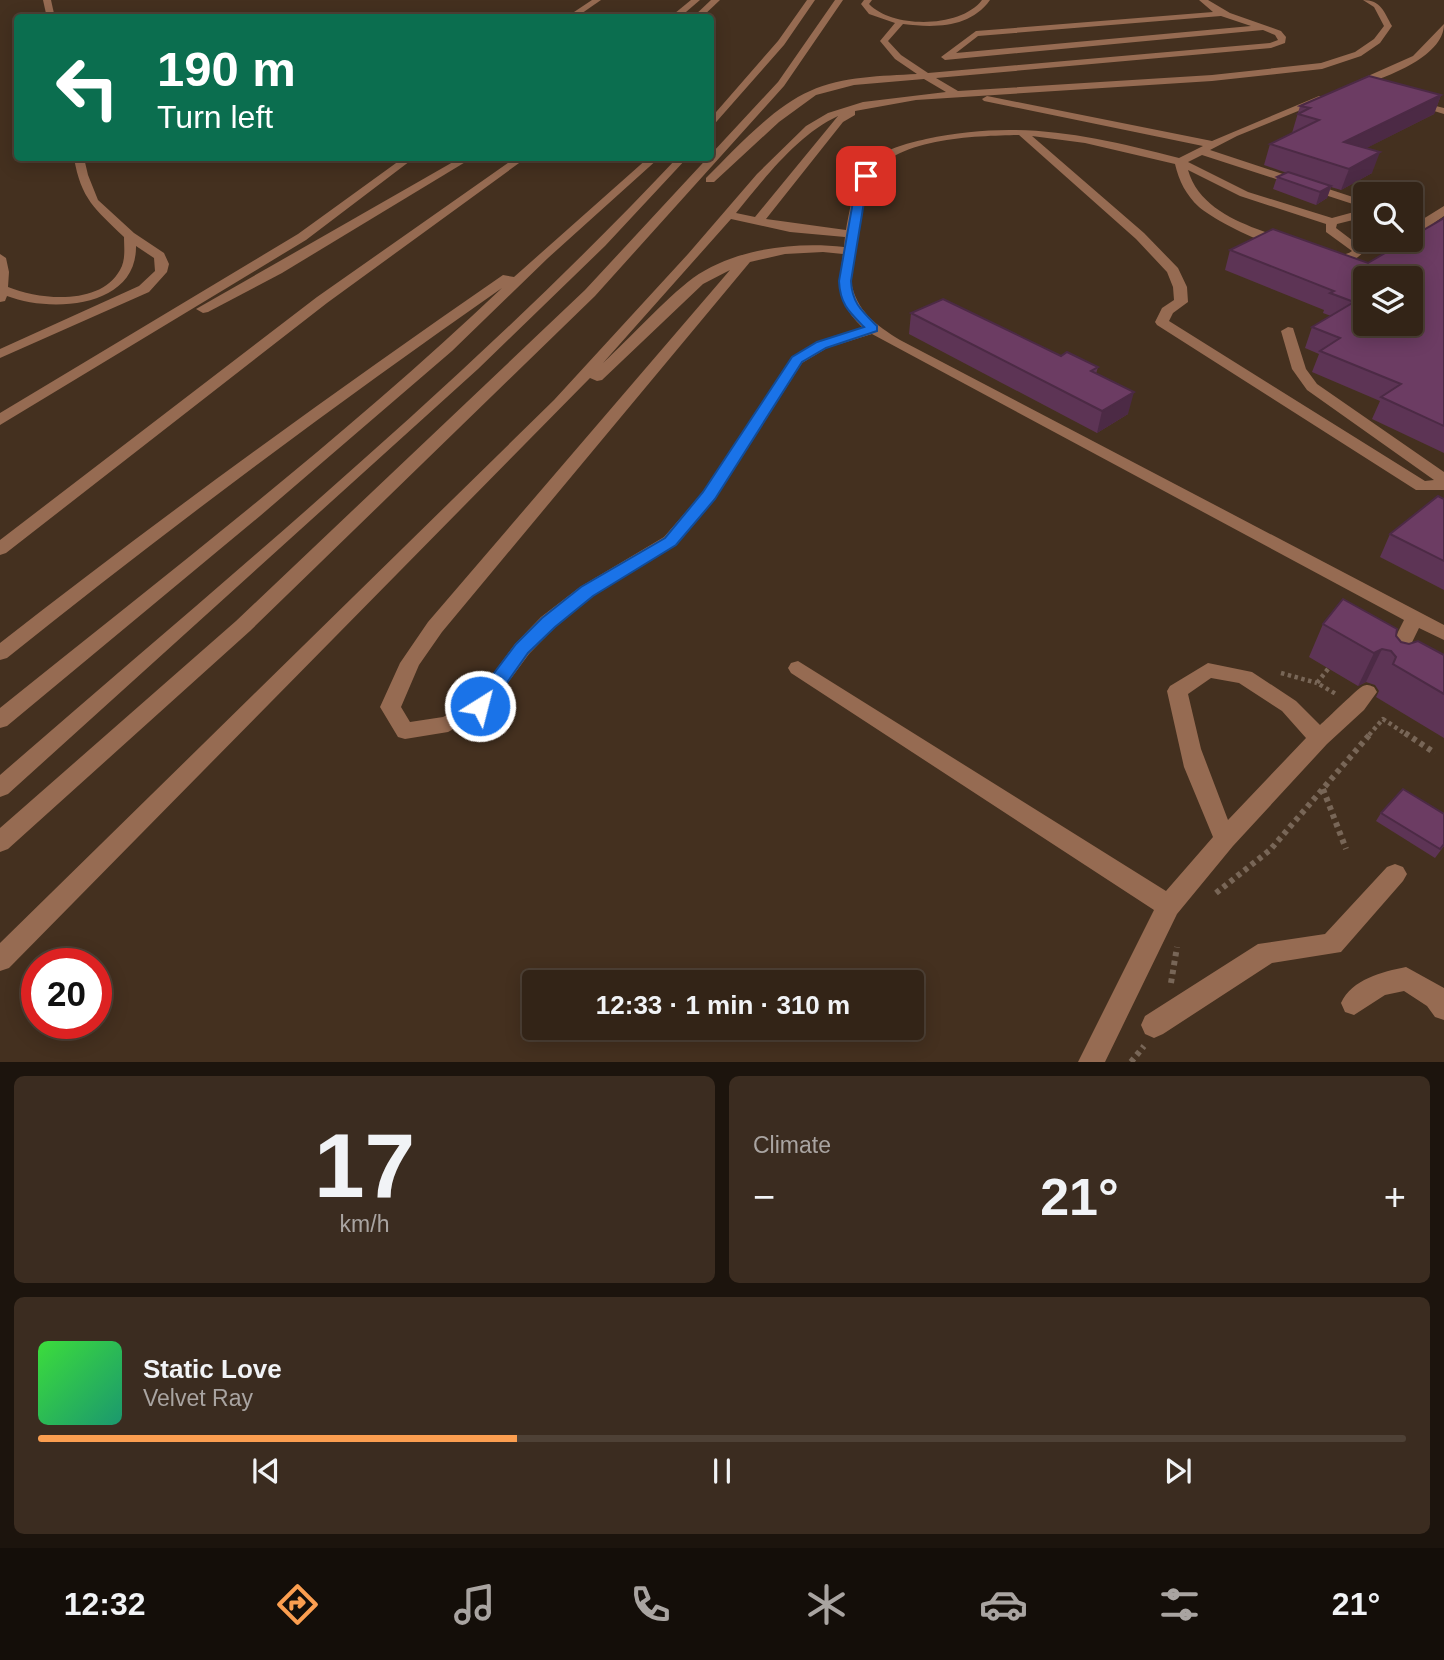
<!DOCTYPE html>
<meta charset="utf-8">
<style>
body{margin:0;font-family:Helvetica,sans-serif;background:#3b2c20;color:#f1f3f6;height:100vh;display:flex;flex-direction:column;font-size:26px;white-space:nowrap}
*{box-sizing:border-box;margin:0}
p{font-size:23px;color:#a9a4a1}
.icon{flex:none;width:38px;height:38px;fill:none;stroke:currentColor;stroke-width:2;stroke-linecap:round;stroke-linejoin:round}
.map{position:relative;height:1062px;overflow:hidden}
.drawer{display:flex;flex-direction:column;gap:14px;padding:14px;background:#1c140d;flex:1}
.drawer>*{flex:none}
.top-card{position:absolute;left:14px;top:14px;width:700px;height:147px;border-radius:7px;box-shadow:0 4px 18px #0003,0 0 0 2px #4e4136;background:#0b6e4f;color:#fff;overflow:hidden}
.tools{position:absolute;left:1353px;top:182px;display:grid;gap:14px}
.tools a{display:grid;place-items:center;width:70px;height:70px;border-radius:7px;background:#332417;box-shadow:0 4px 18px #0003,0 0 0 2px #4e4136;font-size:35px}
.speed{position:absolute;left:21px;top:948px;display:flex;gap:14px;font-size:35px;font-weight:700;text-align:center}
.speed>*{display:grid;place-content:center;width:91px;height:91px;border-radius:50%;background:#332417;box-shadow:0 4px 18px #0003,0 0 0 2px #4e4136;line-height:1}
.speed .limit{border:10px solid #d22;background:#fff;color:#111}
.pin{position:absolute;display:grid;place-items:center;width:60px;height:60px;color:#fff;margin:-30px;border-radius:14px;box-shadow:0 4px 10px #0006}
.me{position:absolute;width:77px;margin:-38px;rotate:36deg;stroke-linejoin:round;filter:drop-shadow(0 0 5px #0008)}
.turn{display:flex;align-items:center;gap:24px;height:147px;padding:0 28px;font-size:32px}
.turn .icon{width:91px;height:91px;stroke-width:2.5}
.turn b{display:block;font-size:49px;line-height:60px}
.big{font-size:52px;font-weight:700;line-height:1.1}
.drawer .tile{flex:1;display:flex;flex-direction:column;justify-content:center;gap:10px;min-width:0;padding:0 24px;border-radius:10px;background:#3b2c20}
.drawer .dial{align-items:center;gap:0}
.dial b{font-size:91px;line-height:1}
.song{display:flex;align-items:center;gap:21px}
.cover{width:84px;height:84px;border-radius:10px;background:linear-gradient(135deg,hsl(120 70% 55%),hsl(160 70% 35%))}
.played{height:7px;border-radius:4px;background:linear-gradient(90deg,#fb9e50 35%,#4e4136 35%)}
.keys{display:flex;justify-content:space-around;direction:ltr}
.heat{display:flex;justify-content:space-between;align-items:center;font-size:38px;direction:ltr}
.drawer .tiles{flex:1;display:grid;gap:14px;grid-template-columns:1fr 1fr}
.tile:last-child{grid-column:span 2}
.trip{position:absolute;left:522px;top:970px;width:402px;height:70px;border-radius:7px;background:#332417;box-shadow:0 4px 18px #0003,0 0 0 2px #4e4136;font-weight:700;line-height:70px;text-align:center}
.tab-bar{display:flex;height:112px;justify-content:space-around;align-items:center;background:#140e09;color:#a9a4a1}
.tab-bar .icon{width:49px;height:49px}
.tab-bar .selected{color:#fb9e50}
.tab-bar b{font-size:32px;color:#f1f3f6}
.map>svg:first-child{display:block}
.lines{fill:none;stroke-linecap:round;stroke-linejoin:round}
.path-far1{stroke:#786657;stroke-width:4.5;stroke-dasharray:3.5 3.5;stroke-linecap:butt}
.path{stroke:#786657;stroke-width:6;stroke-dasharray:4.5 4.5;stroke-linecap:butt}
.minor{fill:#966b52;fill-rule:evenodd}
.wall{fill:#5d3455}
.shaded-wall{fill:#4c2a45}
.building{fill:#6c3c63;stroke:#4c2a45;stroke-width:2;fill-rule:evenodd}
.route{fill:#1a73e8;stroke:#114b97;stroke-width:2}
</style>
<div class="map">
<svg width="1444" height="1062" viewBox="0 0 1444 1062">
<rect width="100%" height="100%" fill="#44301f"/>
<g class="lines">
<g class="path-far1">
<polyline points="1328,669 1317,683 1336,694"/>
<polyline points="1281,673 1317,683"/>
<polyline points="1369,735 1383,719 1407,735"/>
</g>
<g class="path">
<polyline points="1405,733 1435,753"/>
<polyline points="1323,789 1346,849"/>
<polyline points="1216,893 1270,850 1371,733"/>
<polyline points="1171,983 1177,947"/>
<polyline points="1131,1062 1144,1046"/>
</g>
<g class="minor">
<polygon points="43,0 51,0 55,18 47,18"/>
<polygon points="592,0 601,0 575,18 565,18"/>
<polygon points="691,0 700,0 679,18 669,18"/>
<polygon points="711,0 720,0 701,18 692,18"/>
<polygon points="807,0 815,0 784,45 710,129 710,119 778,41"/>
<polygon points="835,0 843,0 784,86 595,296 250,631 8,849 0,852 0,828 236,621 585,290 778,82"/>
<path d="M864,0H872L869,4C893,29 961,28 982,0H990C970,28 935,28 903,24L888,41L901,55L928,73L1270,43L1278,40L1275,35L1263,30L945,60L941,57L976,31L1213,12L1199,0H1208L1230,13L1281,31L1286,37L1285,43L1271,48L936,78L958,91L1212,75L1321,63L1355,52L1374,39L1384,26L1374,7L1363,0C1381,0 1384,12 1392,26L1380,43L1361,56L1322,69L1212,81L916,100L855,111V115L843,122L766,219L846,230C850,208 854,182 869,165C884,148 906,144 926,139C1018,119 1090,135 1179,158L1203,146L984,101L982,99L987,96L1212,141L1319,96H1325V100L1237,136L1210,150L1365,201V208L1202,155L1188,162L1248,192L1332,218L1365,209V217L1337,224L1336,228L1365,250C1355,263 1342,265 1327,262L1325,259C1331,252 1343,258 1352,251L1326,232V224L1240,196L1188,170C1197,202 1228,218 1257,229C1267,233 1279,236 1287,243C1275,253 1211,218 1199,207C1186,195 1179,181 1175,164L1085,143L1032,136L1144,233L1178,268L1187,287L1188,302L1173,313L1169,321L1425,481L1434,480L1307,390L1292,369L1281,331L1288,327L1293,328L1306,369L1317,384L1444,472V490H1416L1157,325L1155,322L1162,308L1174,300L1173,287L1167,272L1136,239L1019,135C978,136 889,137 870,181C856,212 856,248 851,281C856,311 876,325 900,340L1444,625V640L1419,628L1400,667H1386L1383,662L1404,620L872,334L827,348L802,363L715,499L676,545L594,595L555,627L529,654L487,711L448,732L405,739L398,737L380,707L400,663L428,622L730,270L703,284L602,380L597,381L590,378L9,968L0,971V943L554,400L688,254L757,174L806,126L828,113L863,102L946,92L924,79L854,85L816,95L779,122L714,182H706V178C735,149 773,107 810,91C843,76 882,76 917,74L895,59L880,41L895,23L869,14L861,4ZM1221,16L1251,26L956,53L978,36ZM838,116L755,217L736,213C764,179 797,135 838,116ZM731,219L790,232L845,237L844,247C795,241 734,249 693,278C664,300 630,338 603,363ZM823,252L843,254C838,287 837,303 863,328L817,342L792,357L703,492L664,537L580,587L541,617L515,644L473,701L443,717L410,722L401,707L419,665L442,632L750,262L785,254Z"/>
<path d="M1444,24C1444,58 1382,79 1355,87L1350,84L1413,56Z"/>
<polygon points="1411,100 1444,108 1444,114 1411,104"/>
<path d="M74,158H84L88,175L98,200L134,233L164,253L169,264L167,272L149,292L0,358V349L139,286L155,271L154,258L136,246C137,308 51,313 7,296L5,301L0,302V254L6,258L9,272L8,287C40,300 100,306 120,270C126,260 124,247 124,237C95,209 81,199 74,158Z"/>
<polygon points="403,158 414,158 306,240 0,425 0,413 298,234"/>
<polygon points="460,158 472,158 282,273 208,312 203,313 196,309"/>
<polygon points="515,158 526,158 327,303 6,553 0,555 0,540 317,297"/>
<path d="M648,158H659L548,258L452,351L260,516L7,726L0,728V708C169,572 344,438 502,288C333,406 168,529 7,658L0,660V643C164,515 332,393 503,275L514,277Z"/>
<path d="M677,158H687L605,246L478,369L8,794L0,797V775C230,575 468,380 677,158Z"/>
<polygon points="1444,206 1444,216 1434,223 1444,226 1444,234 1410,223 1410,216 1423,219"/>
<path d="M798,661L1166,891L1213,837L1184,767L1167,691L1170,686L1208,663L1252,672L1296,701L1320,725C1327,719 1358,688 1363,686C1368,684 1369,685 1374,687L1377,692L1364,710L1327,744L1233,846L1177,914L1105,1062H1078L1154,910L791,673L788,668L791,663ZM1211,678L1239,683L1282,711L1306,738L1228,820L1201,749L1188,694Z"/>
<polygon points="1395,864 1403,867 1407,874 1403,881 1341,952 1272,963 1163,1034 1154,1038 1145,1034 1141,1025 1145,1016 1258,944 1325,934 1387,867"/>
<path d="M1406,967L1444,988V1020L1435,1017L1427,1006L1404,991L1385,995L1354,1015L1345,1012L1341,1003C1352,979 1382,972 1406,967Z"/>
</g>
</g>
<g class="wall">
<polygon points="1441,95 1434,114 1366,148 1372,173 1341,190 1331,187 1327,198 1316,205 1273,189 1277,177 1287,173 1264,165 1270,144 1292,133 1300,106"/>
<polygon points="1444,218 1444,453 1372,419 1380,401 1312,372 1319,354 1305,348 1312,327 1331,316 1323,313 1324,310 1225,270 1230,250 1368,263"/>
<polygon points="911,313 1098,367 1096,374 1128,414 1097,433 909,334"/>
<polygon points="1444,499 1444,590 1380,557 1390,534"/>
<polygon points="1323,624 1396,636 1401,642 1444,655 1444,738 1376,697 1379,691 1375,685 1366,682 1358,686 1309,657"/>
<polygon points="1381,813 1444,846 1435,858 1376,821"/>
</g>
<g class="shaded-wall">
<polygon points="1441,95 1434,114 1337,163 1344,142"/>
<polygon points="1380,152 1372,173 1341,190 1349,169"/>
<polygon points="1331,186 1327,198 1316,205 1320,192"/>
<polygon points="1134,392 1128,414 1097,433 1102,411"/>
<polygon points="1382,649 1366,682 1358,686 1374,653"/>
</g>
<g class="building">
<polygon points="1369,76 1441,95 1344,142 1380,152 1349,169 1270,144 1319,120 1298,114 1310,108 1300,106"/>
<polygon points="1288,172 1331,186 1320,192 1277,177"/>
<path d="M1444,218V426L1381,397L1401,384L1320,351L1340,338L1312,327L1354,302L1330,293L1334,291L1230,250L1273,229L1368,263L1407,240H1410V238ZM1365,278H1410V324H1365Z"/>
<polygon points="943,299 1061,356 1067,352 1098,367 1091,371 1134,392 1102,411 911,313"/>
<polygon points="1438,496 1444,499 1444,561 1390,534"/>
<polygon points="1343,599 1397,629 1396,636 1401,642 1409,644 1418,641 1444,655 1444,694 1393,664 1396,657 1391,651 1382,649 1374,653 1323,624"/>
<polygon points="1403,789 1444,814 1444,844 1440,849 1381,813"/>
</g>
<path class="route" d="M863,174L871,176L866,190L851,281C852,303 862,311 877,326V331L826,348L802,362L715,499L676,545L593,596L555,627L528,653L487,711H473L471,706L473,701L516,644L542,618L581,587L665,538L703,492L792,357L817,342L864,327C849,312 840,304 839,281L855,190Z"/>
</svg>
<div class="tools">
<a><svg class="icon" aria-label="search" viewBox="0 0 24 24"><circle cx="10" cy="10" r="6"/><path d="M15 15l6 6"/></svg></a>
<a><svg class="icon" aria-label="layers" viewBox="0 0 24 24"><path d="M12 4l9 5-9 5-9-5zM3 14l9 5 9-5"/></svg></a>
</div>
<div class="speed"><div class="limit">20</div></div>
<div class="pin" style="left:866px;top:176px;background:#d93025"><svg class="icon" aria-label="arrive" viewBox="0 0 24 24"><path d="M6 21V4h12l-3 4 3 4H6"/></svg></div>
<svg class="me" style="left:480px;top:706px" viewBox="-20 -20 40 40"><circle r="17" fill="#1a73e8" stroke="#fff" stroke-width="3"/><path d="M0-11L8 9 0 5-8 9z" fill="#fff"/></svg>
<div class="trip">12:33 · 1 min · 310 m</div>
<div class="top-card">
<div class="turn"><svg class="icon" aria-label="left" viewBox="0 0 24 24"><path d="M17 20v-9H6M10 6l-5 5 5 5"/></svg><div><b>190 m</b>Turn left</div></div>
</div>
</div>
<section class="drawer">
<div class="tiles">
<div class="tile dial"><b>17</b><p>km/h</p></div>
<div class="tile"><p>Climate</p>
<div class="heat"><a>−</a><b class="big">21°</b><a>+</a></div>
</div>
<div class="tile">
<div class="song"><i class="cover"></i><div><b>Static Love</b><p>Velvet Ray</p></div></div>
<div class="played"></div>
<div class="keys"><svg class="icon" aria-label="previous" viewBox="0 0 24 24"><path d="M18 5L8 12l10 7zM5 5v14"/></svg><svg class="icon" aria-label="pause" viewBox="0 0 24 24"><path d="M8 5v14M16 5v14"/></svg><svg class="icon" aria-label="next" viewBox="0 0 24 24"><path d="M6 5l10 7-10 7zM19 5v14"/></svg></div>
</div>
</div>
</section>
<nav class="tab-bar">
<b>12:32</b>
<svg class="icon selected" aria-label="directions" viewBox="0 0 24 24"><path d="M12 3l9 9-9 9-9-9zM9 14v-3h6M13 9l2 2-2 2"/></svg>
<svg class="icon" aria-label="music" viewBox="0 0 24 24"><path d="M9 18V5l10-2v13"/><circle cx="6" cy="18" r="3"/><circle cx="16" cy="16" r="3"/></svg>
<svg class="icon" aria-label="phone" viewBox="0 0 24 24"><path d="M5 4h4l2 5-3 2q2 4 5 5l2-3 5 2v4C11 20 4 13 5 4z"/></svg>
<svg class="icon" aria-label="climate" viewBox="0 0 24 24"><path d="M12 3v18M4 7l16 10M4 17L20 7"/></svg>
<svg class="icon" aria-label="car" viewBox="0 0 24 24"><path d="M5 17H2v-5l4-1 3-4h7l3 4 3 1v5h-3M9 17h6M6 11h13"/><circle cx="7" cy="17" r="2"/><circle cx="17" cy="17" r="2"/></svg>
<svg class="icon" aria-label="filters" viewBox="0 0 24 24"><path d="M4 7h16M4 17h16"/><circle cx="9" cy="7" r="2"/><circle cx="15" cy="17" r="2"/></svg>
<b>21°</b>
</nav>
